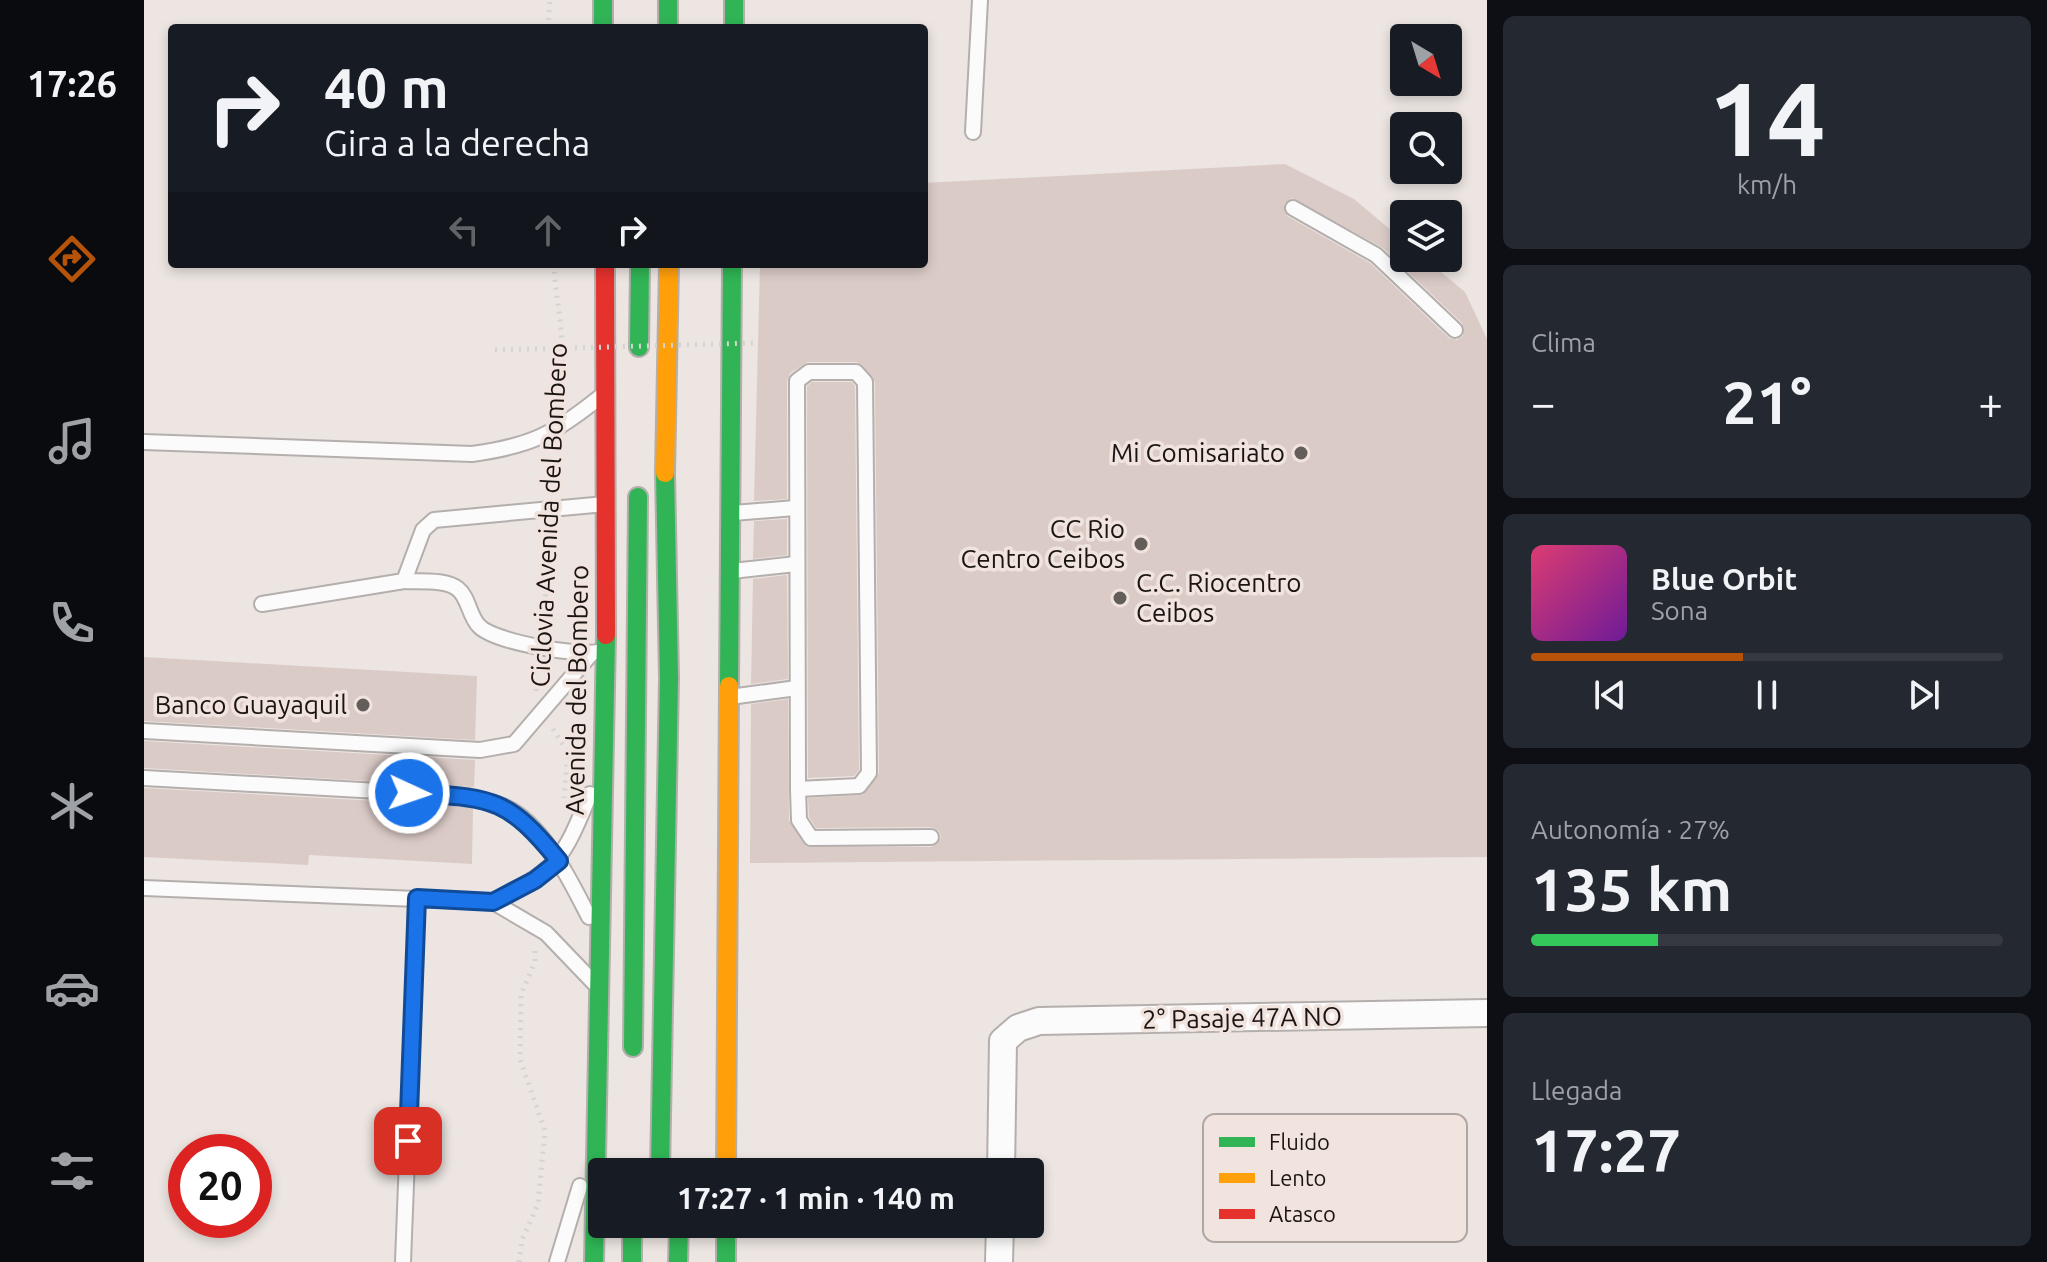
<!DOCTYPE html>
<html lang="es">
<meta charset="utf-8">
<style>
body{margin:0;font-family:Ubuntu,sans-serif;background:#242831;color:#f1f3f6;height:100vh;display:flex;flex-direction:column;font-size:30px;white-space:nowrap}
*{box-sizing:border-box;margin:0}
p{font-size:26px;color:#9ea1a6}
.icon{flex:none;width:44px;height:44px;fill:none;stroke:currentColor;stroke-width:2;stroke-linecap:round;stroke-linejoin:round}
.map{position:relative;flex:1;overflow:hidden}
.drawer{display:flex;flex-direction:column;gap:16px;padding:16px;background:#0d0f14;width:560px}
.drawer>*{flex:none}
.top-card{position:absolute;left:24px;top:24px;width:760px;height:244px;border-radius:8px;box-shadow:0 4px 12px #0003;background:#171b24;color:#f1f3f6;overflow:hidden}
.needle{width:52px;rotate:142deg}
.buttons{position:absolute;left:1246px;top:24px;display:grid;gap:16px}
.buttons a{display:grid;place-items:center;width:72px;height:72px;border-radius:8px;background:#171b24;box-shadow:0 4px 12px #0003;font-size:40px}
.speed{position:absolute;left:24px;top:1134px;display:flex;gap:16px;font-size:40px;font-weight:700;text-align:center}
.speed>*{display:grid;place-content:center;width:104px;height:104px;border-radius:50%;background:#171b24;box-shadow:0 4px 12px #0003;line-height:1}
.speed .limit{border:12px solid #d22;background:#fff;color:#111}
.pin{position:absolute;display:grid;place-items:center;width:68px;height:68px;color:#fff;margin:-34px;border-radius:16px;box-shadow:0 4px 12px #0006}
.me{position:absolute;width:88px;margin:-44px;rotate:93deg;stroke-linejoin:round;filter:drop-shadow(0 0 6px #0008)}
.turn{display:flex;align-items:center;gap:28px;height:168px;padding:0 24px;font-size:36px}
.turn .icon{width:104px;height:104px;stroke-width:2.5}
.turn b{display:block;font-size:56px;line-height:68px}
.lanes{display:flex;align-items:center;height:76px;padding:0 24px;background:#0003;justify-content:center;gap:40px;direction:ltr}
.lanes .off{opacity:.35}
.big{font-size:60px;font-weight:600;line-height:1.1}
.drawer .tile{flex:1;display:flex;flex-direction:column;justify-content:center;gap:12px;min-width:0;padding:0 28px;border-radius:12px;background:#242831}
.drawer .dial{align-items:center;gap:0}
.dial b{font-size:104px;line-height:1}
.song{display:flex;align-items:center;gap:24px}
.cover{width:96px;height:96px;border-radius:12px;background:linear-gradient(135deg,hsl(340 70% 55%),hsl(280 70% 35%))}
.played{height:8px;border-radius:4px;background:linear-gradient(90deg,#b45309 45%,#363941 45%)}
.keys{display:flex;justify-content:space-around;direction:ltr}
.heat{display:flex;justify-content:space-between;align-items:center;font-size:44px;direction:ltr}
.charge{height:12px;border-radius:6px;background:linear-gradient(90deg,#34c759 27%,#363941 0)}
.trip{position:absolute;left:444px;top:1158px;width:456px;height:80px;border-radius:8px;background:#171b24;box-shadow:0 4px 12px #0003;font-weight:600;line-height:80px;text-align:center}
main{display:flex;flex:1;min-height:0}
.tab-bar{display:flex;flex-direction:column;width:144px;justify-content:space-around;align-items:center;background:#090b0e;color:#9ea1a6}
.tab-bar .icon{width:56px;height:56px}
.tab-bar .selected{color:#b45309}
.tab-bar b{font-size:36px;color:#f1f3f6}
.map>svg:first-child{display:block}
.building{fill:#dbcbc7;fill-rule:evenodd}
.lines{fill:none;stroke-linecap:round;stroke-linejoin:round}
.lane-casing{stroke:#b4afad;stroke-width:18}
.street-casing{stroke:#b4afad;stroke-width:30}
.fast-casing{stroke:#b4afad;stroke-width:22}
.slow-casing{stroke:#b4afad;stroke-width:22}
.jam-casing{stroke:#b4afad;stroke-width:22}
.path{stroke:#d5d3d3;stroke-width:5;stroke-dasharray:2 6;stroke-linecap:butt}
.lane{stroke:#fcfbfb;stroke-width:14}
.street{stroke:#fcfbfb;stroke-width:26}
.fast{stroke:#30b455;stroke-width:18}
.slow{stroke:#ff9f0a;stroke-width:18}
.jam{stroke:#e5322d;stroke-width:18}
.path-bridge{stroke:#d5d3d3;stroke-width:5;stroke-dasharray:2 6;stroke-linecap:butt}
.route-casing{stroke:#114b97;stroke-width:20}
.route{stroke:#1a73e8;stroke-width:14}
.poi-dot{fill:#645e5b;stroke:#f1e3dd;stroke-width:3}
.labels{text-anchor:middle;stroke-width:7;stroke-linejoin:round;paint-order:stroke}
.poi-label{font-size:26px;fill:#1a1513;stroke:#f1e3dd;text-anchor:end}
.street-label{font-size:26px;fill:#1a1513;stroke:#f1e3dd}
.key{fill:#f1e3dd;stroke:#b0a5a0;stroke-width:2}
.key-label{font-size:22px;fill:#1a1513}
</style>
<main>
<nav class="tab-bar">
<b>17:26</b>
<svg class="icon selected" aria-label="directions" viewBox="0 0 24 24"><path d="M12 3l9 9-9 9-9-9zM9 14v-3h6M13 9l2 2-2 2"/></svg>
<svg class="icon" aria-label="music" viewBox="0 0 24 24"><path d="M9 18V5l10-2v13"/><circle cx="6" cy="18" r="3"/><circle cx="16" cy="16" r="3"/></svg>
<svg class="icon" aria-label="phone" viewBox="0 0 24 24"><path d="M5 4h4l2 5-3 2q2 4 5 5l2-3 5 2v4C11 20 4 13 5 4z"/></svg>
<svg class="icon" aria-label="climate" viewBox="0 0 24 24"><path d="M12 3v18M4 7l16 10M4 17L20 7"/></svg>
<svg class="icon" aria-label="car" viewBox="0 0 24 24"><path d="M5 17H2v-5l4-1 3-4h7l3 4 3 1v5h-3M9 17h6M6 11h13"/><circle cx="7" cy="17" r="2"/><circle cx="17" cy="17" r="2"/></svg>
<svg class="icon" aria-label="filters" viewBox="0 0 24 24"><path d="M4 7h16M4 17h16"/><circle cx="9" cy="7" r="2"/><circle cx="15" cy="17" r="2"/></svg>
</nav>
<div class="map">
<svg width="1343" height="1262" viewBox="0 0 1343 1262">
<rect width="100%" height="100%" fill="#ece5e2"/>
<g class="building">
<path d="M1141,164L1210,199L1260,241V258H1280L1321,292L1343,339V857L606,863L607,704L644,699L645,820L662,846L787,847L797,838L795,831L787,827L672,828L665,817L664,798L719,795L735,773L731,382L713,362H664L646,373L643,381V499L610,501L616,264H780V183ZM1148,198L1239,248L1318,323L1319,336L1313,340L1305,338L1226,263L1143,216L1140,204Z"/>
<polygon points="668,382 708,382 711,386 715,770 710,776 664,778 663,386"/>
<polygon points="643,519 643,555 609,559 610,521"/>
<polygon points="643,575 644,679 607,684 609,579"/>
<polygon points="0,657 333,676 331,740 0,721"/>
<polygon points="0,741 331,760 330,787 0,768"/>
<polygon points="0,788 322,806 329,808 328,864 165,855 164,865 0,857"/>
</g>
<g class="lines">
<g class="lane-casing">
<g id="lane">
<polyline points="829,132 836,0"/>
<polyline points="1149,208 1232,255 1311,330"/>
<polygon points="665,372 712,372 721,382 725,773 715,786 654,789 653,381"/>
<path d="M0,442L328,454C387,446 410,434 456,397"/>
<polyline points="589,513 651,508"/>
<polyline points="588,571 652,564"/>
<path d="M260,581C275,582 302,579 314,589C325,598 325,616 335,626C350,642 432,656 454,652"/>
<polyline points="118,604 260,581 279,530 290,520 461,504"/>
<polyline points="586,697 653,688"/>
<polyline points="0,731 336,750 370,744 448,653"/>
<path d="M0,778L324,796C336,800 350,802 361,807C399,823 427,882 445,917"/>
<polyline points="654,789 655,820 667,838 787,837"/>
<path d="M446,794C417,863 415,867 349,902L402,933L450,983"/>
<polyline points="0,888 349,902"/>
<polyline points="259,1262 273,898"/>
<polyline points="413,1262 436,1186"/>
</g>
</g>
<g class="street-casing">
<g id="street">
<polyline points="857,1172 859,1041 874,1028 895,1021 1343,1013"/>
<polyline points="855,1262 856,1224"/>
</g>
</g>
<g class="fast-casing">
<g id="fast">
<polyline points="459,0 459,28"/>
<polyline points="524,0 524,28"/>
<polyline points="590,0 590,28"/>
<polyline points="495,347 496,264"/>
<polyline points="585,686 588,264"/>
<polyline points="489,1047 494,497"/>
<polyline points="516,1172 525,678 521,473"/>
<polyline points="488,1224 488,1262"/>
<polyline points="582,1224 582,1262"/>
<polyline points="450,1262 462,635"/>
<polyline points="534,1262 535,1224"/>
</g>
</g>
<g class="slow-casing">
<g id="slow">
<polyline points="521,473 525,264"/>
<polyline points="582,1172 585,686"/>
</g>
</g>
<g class="jam-casing">
<polyline id="jam" points="461,264 462,635"/>
</g>
<g class="path">
<polyline points="404,28 406,0"/>
<path d="M409,264C414,310 425,360 413,405"/>
<polyline points="403,492 405,454"/>
<polyline points="397,628 404,578 402,526"/>
<polyline points="391,665 392,691"/>
<polyline points="409,729 424,753 420,798"/>
<polyline points="375,1262 378,1240 394,1204 401,1131 376,1059 377,994 391,962 391,950"/>
</g>
<use href="#lane" class="lane"/>
<use href="#street" class="street"/>
<use href="#fast" class="fast"/>
<use href="#slow" class="slow"/>
<use href="#jam" class="jam"/>
<polyline class="path-bridge" points="351,350 611,343"/>
</g>
<g class="lines">
<g class="route-casing">
<path id="route" d="M264,1141L273,898L349,902L391,880L415,861C362,795 346,798 265,793"/>
</g>
<use href="#route" class="route"/>
</g>
<g class="poi-dot">
<circle cx="1157" cy="453" r="8"/>
<circle cx="997" cy="544" r="8"/>
<circle cx="976" cy="598" r="8"/>
<circle cx="219" cy="705" r="8"/>
</g>
<g class="labels">
<g class="poi-label">
<text x="1141" y="462">Mi Comisariato</text>
<text x="981" y="538">CC Rio<tspan x="981" dy="30">Centro Ceibos</tspan></text>
<text x="992" y="592" text-anchor="start">C.C. Riocentro<tspan x="992" dy="30">Ceibos</tspan></text>
<text x="203" y="714">Banco Guayaquil</text>
</g>
<g class="street-label">
<text transform="translate(405 515) rotate(-87)" y="9">Ciclovia Avenida del Bombero</text>
<text transform="translate(433 690) rotate(-89)" y="9">Avenida del Bombero</text>
<text transform="translate(1098 1018) rotate(-1)" y="9">2° Pasaje 47A NO</text>
</g>
</g>
<rect x="1059" y="1114" width="264" height="128" rx="12" class="key"/>
<rect x="1075" y="1137" width="36" height="10" fill="#30b455"/>
<rect x="1075" y="1173" width="36" height="10" fill="#ff9f0a"/>
<rect x="1075" y="1209" width="36" height="10" fill="#e5322d"/>
<g class="key-label">
<text x="1125" y="1150">Fluido</text>
<text x="1125" y="1186">Lento</text>
<text x="1125" y="1222">Atasco</text>
</g>
</svg>
<div class="buttons">
<a><svg class="needle" viewBox="-14 -14 28 28"><path d="M0-13l5 13h-10z" fill="#e53935"/><path d="M0 13l5-13h-10z" fill="#9ea1a6"/></svg></a>
<a><svg class="icon" aria-label="search" viewBox="0 0 24 24"><circle cx="10" cy="10" r="6"/><path d="M15 15l6 6"/></svg></a>
<a><svg class="icon" aria-label="layers" viewBox="0 0 24 24"><path d="M12 4l9 5-9 5-9-5zM3 14l9 5 9-5"/></svg></a>
</div>
<div class="speed"><div class="limit">20</div></div>
<div class="pin" style="left:264px;top:1141px;background:#d93025"><svg class="icon" aria-label="arrive" viewBox="0 0 24 24"><path d="M6 21V4h12l-3 4 3 4H6"/></svg></div>
<svg class="me" style="left:265px;top:793px" viewBox="-20 -20 40 40"><circle r="17" fill="#1a73e8" stroke="#fff" stroke-width="3"/><path d="M0-11L8 9 0 5-8 9z" fill="#fff"/></svg>
<div class="trip">17:27 · 1 min · 140 m</div>
<div class="top-card">
<div class="turn"><svg class="icon" aria-label="right" viewBox="0 0 24 24"><path d="M7 20v-9h11M14 6l5 5-5 5"/></svg><div><b>40 m</b>Gira a la derecha</div></div>
<div class="lanes"><svg class="icon off" aria-label="left" viewBox="0 0 24 24"><path d="M17 20v-9H6M10 6l-5 5 5 5"/></svg><svg class="icon off" aria-label="ahead" viewBox="0 0 24 24"><path d="M12 20V5M6 11l6-6 6 6"/></svg><svg class="icon" aria-label="right" viewBox="0 0 24 24"><path d="M7 20v-9h11M14 6l5 5-5 5"/></svg></div>
</div>
</div>
<section class="drawer">
<div class="tile dial"><b>14</b><p>km/h</p></div>
<div class="tile"><p>Clima</p>
<div class="heat"><a>−</a><b class="big">21°</b><a>+</a></div>
</div>
<div class="tile">
<div class="song"><i class="cover"></i><div><b>Blue Orbit</b><p>Sona</p></div></div>
<div class="played"></div>
<div class="keys"><svg class="icon" aria-label="previous" viewBox="0 0 24 24"><path d="M18 5L8 12l10 7zM5 5v14"/></svg><svg class="icon" aria-label="pause" viewBox="0 0 24 24"><path d="M8 5v14M16 5v14"/></svg><svg class="icon" aria-label="next" viewBox="0 0 24 24"><path d="M6 5l10 7-10 7zM19 5v14"/></svg></div>
</div>
<div class="tile"><p>Autonomía · 27%</p><b class="big">135 km</b><div class="charge"></div></div>
<div class="tile"><p>Llegada</p><b class="big">17:27</b></div>
</section>
</main>
